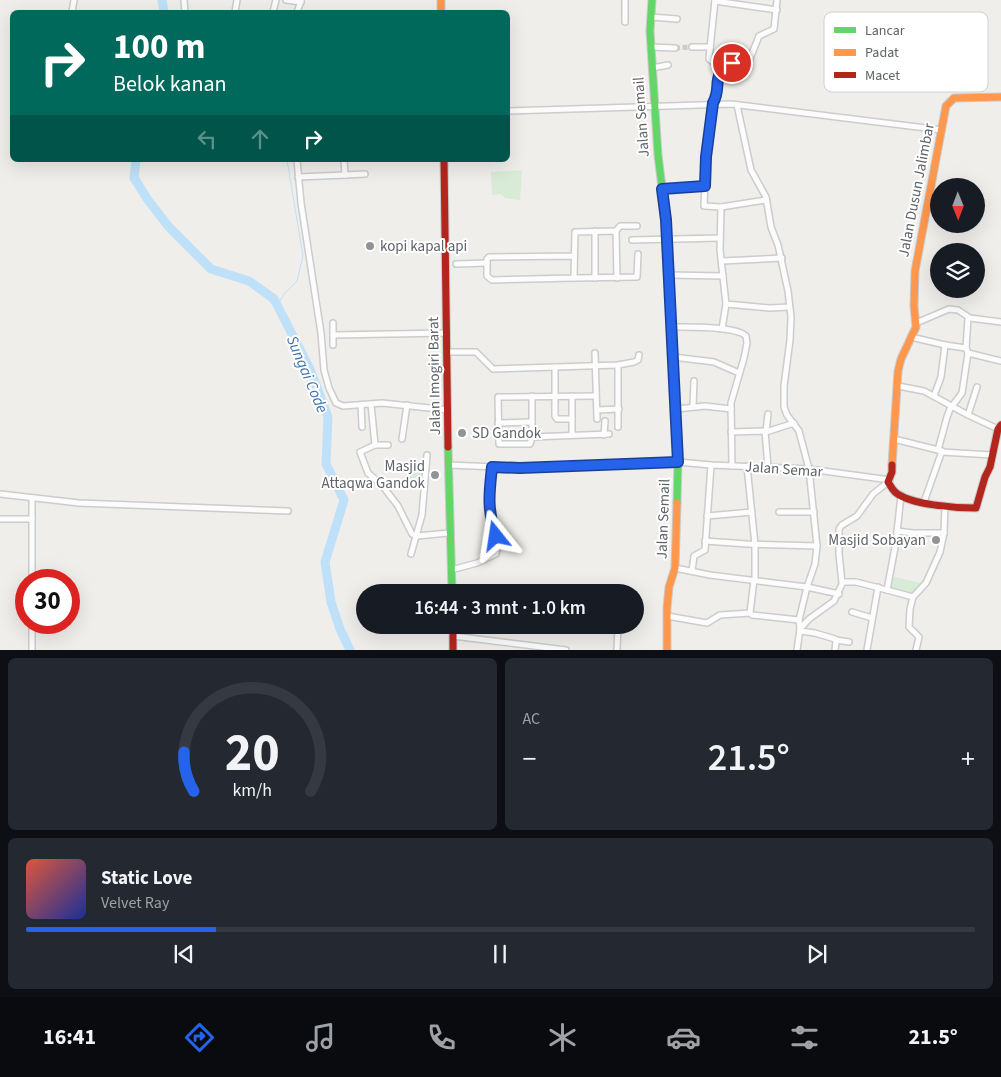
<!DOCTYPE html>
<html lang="id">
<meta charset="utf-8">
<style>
body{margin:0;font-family:"Source Sans 3",sans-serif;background:#242831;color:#f1f3f6;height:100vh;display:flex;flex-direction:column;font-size:19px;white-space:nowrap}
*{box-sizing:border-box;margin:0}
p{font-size:16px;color:#9ea1a6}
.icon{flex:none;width:28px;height:28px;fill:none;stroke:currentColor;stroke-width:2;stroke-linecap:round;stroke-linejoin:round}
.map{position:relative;height:650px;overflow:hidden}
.sheet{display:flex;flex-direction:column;gap:8px;padding:8px;background:#0d0f14;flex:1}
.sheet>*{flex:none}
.hud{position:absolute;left:10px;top:10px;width:500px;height:152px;border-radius:8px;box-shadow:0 5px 20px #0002;background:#00695c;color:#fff;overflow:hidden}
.needle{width:32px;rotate:179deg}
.fabs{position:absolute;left:930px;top:178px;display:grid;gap:10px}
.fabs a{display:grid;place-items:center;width:55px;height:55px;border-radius:50%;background:#171b24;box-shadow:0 5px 20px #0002;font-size:25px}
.speed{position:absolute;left:15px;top:569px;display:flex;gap:10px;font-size:25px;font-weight:700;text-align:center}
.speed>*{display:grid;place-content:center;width:65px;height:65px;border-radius:50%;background:#171b24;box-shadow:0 5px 20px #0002;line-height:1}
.speed .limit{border:8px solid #d22;background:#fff;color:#111}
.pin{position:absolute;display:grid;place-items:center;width:42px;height:42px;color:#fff;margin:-21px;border:2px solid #fff;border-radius:50%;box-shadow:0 1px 5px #0007}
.me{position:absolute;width:55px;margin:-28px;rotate:345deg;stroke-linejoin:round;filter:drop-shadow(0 0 4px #0008)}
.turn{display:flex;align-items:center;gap:18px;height:105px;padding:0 20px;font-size:22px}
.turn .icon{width:65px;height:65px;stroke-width:2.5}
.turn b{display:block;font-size:35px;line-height:42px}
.lanes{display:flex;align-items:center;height:48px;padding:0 20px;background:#0003;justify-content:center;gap:25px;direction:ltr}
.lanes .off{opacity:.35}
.big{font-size:38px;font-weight:600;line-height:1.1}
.sheet .widget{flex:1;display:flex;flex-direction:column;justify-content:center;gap:8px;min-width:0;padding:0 18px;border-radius:8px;background:#242831}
.sheet .dial{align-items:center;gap:0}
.dial svg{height:130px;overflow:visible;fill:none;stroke:#363941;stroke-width:7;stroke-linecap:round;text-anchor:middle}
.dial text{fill:#f1f3f6;stroke:none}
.song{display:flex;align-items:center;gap:15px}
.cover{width:60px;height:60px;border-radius:8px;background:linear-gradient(135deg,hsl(10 70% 55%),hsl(230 70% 35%))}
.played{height:5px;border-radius:2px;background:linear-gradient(90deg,#2563eb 20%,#363941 20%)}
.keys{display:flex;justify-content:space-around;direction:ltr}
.heat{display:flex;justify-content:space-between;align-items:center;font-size:28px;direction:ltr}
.sheet .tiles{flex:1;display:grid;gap:8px;grid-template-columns:1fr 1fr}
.widget:last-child{grid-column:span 2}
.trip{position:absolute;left:356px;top:584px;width:288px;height:50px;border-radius:25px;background:#171b24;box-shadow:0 5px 20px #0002;font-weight:600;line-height:50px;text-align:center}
.tab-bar{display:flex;height:80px;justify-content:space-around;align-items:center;background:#090b0e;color:#9ea1a6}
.tab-bar .icon{width:35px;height:35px}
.tab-bar .on{color:#2563eb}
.tab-bar b{font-size:22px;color:#f1f3f6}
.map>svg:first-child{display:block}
.green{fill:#d8ebd6}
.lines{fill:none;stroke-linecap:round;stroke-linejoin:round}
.stream{stroke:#bfe0f9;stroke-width:1}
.river{stroke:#bfe0f9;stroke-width:9}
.street-tunnel{stroke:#cbcbca;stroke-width:5;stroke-dasharray:5 2.5;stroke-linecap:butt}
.street-casing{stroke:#cbcccc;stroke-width:8}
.fast-casing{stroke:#cacacb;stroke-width:9}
.slow-casing{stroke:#cacacb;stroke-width:9}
.jam-casing{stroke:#cacacb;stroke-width:9}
.street{stroke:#fdfcfc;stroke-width:5}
.fast{stroke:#63d668;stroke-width:7}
.slow{stroke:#ff974d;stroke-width:7}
.jam{stroke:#b3261e;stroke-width:7}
.route-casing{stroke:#184099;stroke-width:12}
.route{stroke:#2563eb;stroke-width:9}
.poi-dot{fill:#919496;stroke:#fff;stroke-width:2}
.labels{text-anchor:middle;stroke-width:4;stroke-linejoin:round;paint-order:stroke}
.street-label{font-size:15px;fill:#5f6368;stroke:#fff}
.poi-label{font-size:15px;fill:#5f6368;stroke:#fff;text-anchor:start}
.water-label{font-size:16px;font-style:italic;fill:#4174aa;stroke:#fff}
.key{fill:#fff;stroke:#cfd0d2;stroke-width:1}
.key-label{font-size:14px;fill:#5f6368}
</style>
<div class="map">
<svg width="1001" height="650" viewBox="0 0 1001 650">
<rect width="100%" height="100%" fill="#efeeea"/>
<g class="green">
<polygon points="522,170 520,200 505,198 501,194 492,195 491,172"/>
<polygon points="410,469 423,471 421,483 409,481"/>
<polygon points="890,576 921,583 911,595 888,589"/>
</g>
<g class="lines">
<polyline class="stream" points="277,306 284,294 297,281 303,256 287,160"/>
<g class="river">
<polyline points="162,0 164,12"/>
<polyline points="136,160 134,178 148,200 168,226 211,269 249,281 274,299 310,369 328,417 326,464 344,500 325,562 331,602 340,629 350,650"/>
</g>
<polyline class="street-tunnel" points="675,48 692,47"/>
<g class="street-casing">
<g id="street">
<polyline points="184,0 185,12"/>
<polyline points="286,0 301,2"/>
<polyline points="715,0 709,59 723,69"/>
<polyline points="715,1 777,10"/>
<polyline points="72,12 74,0"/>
<polyline points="235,12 237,0"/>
<polyline points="273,12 276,0"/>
<polyline points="297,12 301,1"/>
<polyline points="651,17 677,19"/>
<polyline points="625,22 625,0"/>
<polyline points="651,47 675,48"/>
<polyline points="692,47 710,47"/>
<polyline points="652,68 668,65"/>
<polyline points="737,105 751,170 766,197 771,227 778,245 788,291 791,317 790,340 784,386 784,407 787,415 799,431 809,469 817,546 815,564 807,587 799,620 800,629 797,650"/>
<polyline points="508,111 731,104 942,130"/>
<polyline points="297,160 301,203 321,333 324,370 329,388 336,403 343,406 382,403 448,410"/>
<polyline points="344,160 345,175 365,174"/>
<polyline points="298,177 345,175"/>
<polyline points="662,189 705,186"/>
<polyline points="721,207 766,200"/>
<polyline points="595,231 595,278"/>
<polyline points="616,231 620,226 637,226"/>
<polyline points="632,240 720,238"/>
<polyline points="574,256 489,257 487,259 487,276 492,280 574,278 575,232 616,231 617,278"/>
<polyline points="722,261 782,258"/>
<polyline points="456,264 487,263"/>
<polyline points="668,275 723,276"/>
<polyline points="574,278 637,277 638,254"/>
<polyline points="726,304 770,308 789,307"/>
<polyline points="333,323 333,345"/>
<polyline points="916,323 949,309 958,310 970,318 1001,322"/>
<path d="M672,327C687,327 736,326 746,336L747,343L744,358L731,403L732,466"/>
<polyline points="722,329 726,304 720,250 721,207 704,206 706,157 713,103 717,97 720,72 732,63 749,61 759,36 774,29 777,0"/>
<polyline points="333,335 447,333"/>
<polyline points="911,337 945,345 966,348"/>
<polyline points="448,352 476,352 493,369 618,365 634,362 638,360 639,355"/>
<polyline points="595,353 597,419"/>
<polyline points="968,353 1001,361"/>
<polyline points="673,357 714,362 739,373"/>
<polyline points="555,367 555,416 557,419 572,419 572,396"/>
<polyline points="898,386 924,391 968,415 998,429"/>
<polyline points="532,396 532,437"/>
<polyline points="596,396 498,397 499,444 530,444 532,437 609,434"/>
<polyline points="934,396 941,377 945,345"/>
<polyline points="371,404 375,445"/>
<polyline points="361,405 362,427"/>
<polyline points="693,406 694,381"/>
<polyline points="676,409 705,406 731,409"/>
<polyline points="597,410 619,409"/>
<polyline points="968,415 977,387"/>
<polyline points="572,419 572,435"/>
<polyline points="498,423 532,422"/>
<polyline points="618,427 618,365"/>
<polyline points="731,432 765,431 768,467"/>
<polyline points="766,432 794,423"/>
<polyline points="766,432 768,414"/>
<polyline points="604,435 605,421"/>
<polyline points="402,439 407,405"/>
<polyline points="894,439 942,451 924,502"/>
<polyline points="388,445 375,445 360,452 368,473 381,484 398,506 412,534 417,536 449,533"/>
<polyline points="938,450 947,417 950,409 962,393 968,353 966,348 968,318"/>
<polyline points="942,452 992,455"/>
<polyline points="448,465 520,468 678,462 711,465 809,469 890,480"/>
<polyline points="747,466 755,545 755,580"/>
<polyline points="0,494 79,503 288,511"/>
<polyline points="32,498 32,580"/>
<polyline points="779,512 814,512"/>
<polyline points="707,516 752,512"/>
<polyline points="0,519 32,519"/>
<polyline points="897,531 913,533 944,533"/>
<polyline points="705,541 747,544 817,546"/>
<polyline points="411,554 422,515 427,455"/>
<polyline points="675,568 710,575 807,587 839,594"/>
<polyline points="451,570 477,563 496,554 498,545 489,511 492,467"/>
<polyline points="692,571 694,556 705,550 711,465"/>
<polyline points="754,580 750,613 752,615 799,620"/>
<polyline points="842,583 839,554 839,529 842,525 857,516 873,494 888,482"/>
<polyline points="887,590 913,597"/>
<polyline points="852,612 872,618"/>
<polyline points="667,616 707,623 720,615 750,613"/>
<polyline points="32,622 32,650"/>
<polyline points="800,629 809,619 834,601 843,582 856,582 887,590 896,542 901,495"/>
<polyline points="800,631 815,633 835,639 836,642 835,650"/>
<polyline points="453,636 566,650"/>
<polyline points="836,640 849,642"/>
<polyline points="617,650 618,625"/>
<polyline points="867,650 878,587"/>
<polyline points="916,650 919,637 909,627 910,609 913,597 926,583 940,552 944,533 945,506"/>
</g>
</g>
<g class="fast-casing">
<g id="fast">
<polyline points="652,0 650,31 658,155 666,220 678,462 677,503"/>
<polyline points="448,447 452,592"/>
</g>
</g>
<g class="slow-casing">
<g id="slow">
<polyline points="441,0 441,12"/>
<polyline points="892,465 898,371 901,359 916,327 914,306 915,271 946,106 954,98 1001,97"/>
<polyline points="667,650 667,608 669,587 675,568 677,503"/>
</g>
</g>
<g class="jam-casing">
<g id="jam">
<polyline points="444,160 448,447"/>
<path d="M892,465V472L888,482C890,485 892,489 895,492C910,505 956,508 976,508L985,477L990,467L998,429L1001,425"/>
<polyline points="453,625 453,650"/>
</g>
</g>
<use href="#street" class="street"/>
<use href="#fast" class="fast"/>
<use href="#slow" class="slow"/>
<use href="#jam" class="jam"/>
</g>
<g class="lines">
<g class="route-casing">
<path id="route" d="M496,536C487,509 489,494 492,467L520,468L678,462L666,220L662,189L705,186L706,157L713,103C723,85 709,77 732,63"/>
</g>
<use href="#route" class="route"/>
</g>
<g class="poi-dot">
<circle cx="370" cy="246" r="5"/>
<circle cx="462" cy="433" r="5"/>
<circle cx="435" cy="475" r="5"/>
<circle cx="936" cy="540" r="5"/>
</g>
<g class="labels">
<g class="street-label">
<text transform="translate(641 117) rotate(-94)" y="5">Jalan Semail</text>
<text transform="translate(916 190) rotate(-79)" y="5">Jalan Dusun Jalimbar</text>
<text transform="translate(434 376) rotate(-91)" y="5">Jalan Imogiri Barat</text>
<text transform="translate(784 469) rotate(4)" y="5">Jalan Semar</text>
<text transform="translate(663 519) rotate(-88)" y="5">Jalan Semail</text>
</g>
<g class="poi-label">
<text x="380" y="251">kopi kapal api</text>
<text x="472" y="438">SD Gandok</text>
<text x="425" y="471" text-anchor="end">Masjid<tspan x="425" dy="17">Attaqwa Gandok</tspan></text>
<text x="926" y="545" text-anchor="end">Masjid Sobayan</text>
</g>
<g class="water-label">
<text transform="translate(308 374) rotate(67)" y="6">Sungai Code</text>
</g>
</g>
<rect x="824" y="12" width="164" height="80" rx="8" class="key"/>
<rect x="834" y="27" width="22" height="6" fill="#63d668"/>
<rect x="834" y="49" width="22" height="7" fill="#ff974d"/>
<rect x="834" y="72" width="22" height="6" fill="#b3261e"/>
<g class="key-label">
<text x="865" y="35">Lancar</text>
<text x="865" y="57">Padat</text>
<text x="865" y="80">Macet</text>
</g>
</svg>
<div class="fabs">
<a><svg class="needle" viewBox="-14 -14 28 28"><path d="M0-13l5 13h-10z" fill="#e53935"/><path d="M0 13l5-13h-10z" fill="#9ea1a6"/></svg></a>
<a><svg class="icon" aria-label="layers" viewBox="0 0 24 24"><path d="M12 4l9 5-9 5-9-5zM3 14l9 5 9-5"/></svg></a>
</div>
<div class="speed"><div class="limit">30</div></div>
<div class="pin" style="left:732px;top:63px;background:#d93025"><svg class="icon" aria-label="arrive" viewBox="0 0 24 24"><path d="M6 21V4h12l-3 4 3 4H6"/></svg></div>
<svg class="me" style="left:496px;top:536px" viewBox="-20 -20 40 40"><path d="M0-17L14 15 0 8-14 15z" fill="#2563eb" stroke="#fff" stroke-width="4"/></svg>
<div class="trip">16:44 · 3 mnt · 1.0 km</div>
<div class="hud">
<div class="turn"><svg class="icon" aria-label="right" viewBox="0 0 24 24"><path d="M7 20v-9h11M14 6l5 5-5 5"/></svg><div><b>100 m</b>Belok kanan</div></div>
<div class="lanes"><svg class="icon off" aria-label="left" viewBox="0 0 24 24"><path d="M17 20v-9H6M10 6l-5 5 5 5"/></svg><svg class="icon off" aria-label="ahead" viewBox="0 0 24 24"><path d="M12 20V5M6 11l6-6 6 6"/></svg><svg class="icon" aria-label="right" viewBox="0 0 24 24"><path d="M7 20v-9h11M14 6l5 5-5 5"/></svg></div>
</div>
</div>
<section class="sheet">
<div class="tiles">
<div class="widget dial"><svg viewBox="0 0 100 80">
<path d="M14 69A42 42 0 1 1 86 69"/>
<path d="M14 69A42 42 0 0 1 8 45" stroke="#2563eb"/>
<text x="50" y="56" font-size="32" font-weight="700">20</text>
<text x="50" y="72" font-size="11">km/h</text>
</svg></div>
<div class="widget"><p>AC</p>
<div class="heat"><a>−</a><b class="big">21.5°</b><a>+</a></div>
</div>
<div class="widget">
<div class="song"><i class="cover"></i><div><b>Static Love</b><p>Velvet Ray</p></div></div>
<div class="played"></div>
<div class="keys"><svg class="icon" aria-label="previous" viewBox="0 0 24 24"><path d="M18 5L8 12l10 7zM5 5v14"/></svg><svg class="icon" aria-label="pause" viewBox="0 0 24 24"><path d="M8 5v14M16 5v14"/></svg><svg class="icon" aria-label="next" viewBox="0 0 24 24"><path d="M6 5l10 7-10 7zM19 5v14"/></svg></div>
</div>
</div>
</section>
<nav class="tab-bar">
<b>16:41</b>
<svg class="icon on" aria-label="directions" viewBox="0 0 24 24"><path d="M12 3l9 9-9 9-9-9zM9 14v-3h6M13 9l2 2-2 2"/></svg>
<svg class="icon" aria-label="music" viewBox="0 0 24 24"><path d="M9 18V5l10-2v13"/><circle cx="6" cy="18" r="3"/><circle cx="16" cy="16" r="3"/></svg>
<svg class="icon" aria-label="phone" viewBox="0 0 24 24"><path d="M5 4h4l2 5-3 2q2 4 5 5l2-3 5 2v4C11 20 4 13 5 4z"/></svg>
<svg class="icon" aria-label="climate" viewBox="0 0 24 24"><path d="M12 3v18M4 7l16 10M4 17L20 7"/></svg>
<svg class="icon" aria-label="car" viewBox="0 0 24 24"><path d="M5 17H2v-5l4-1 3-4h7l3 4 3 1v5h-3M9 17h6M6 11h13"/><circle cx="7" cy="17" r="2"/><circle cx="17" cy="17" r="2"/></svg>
<svg class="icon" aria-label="filters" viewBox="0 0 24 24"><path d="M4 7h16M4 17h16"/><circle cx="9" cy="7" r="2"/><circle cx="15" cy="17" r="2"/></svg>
<b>21.5°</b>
</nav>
